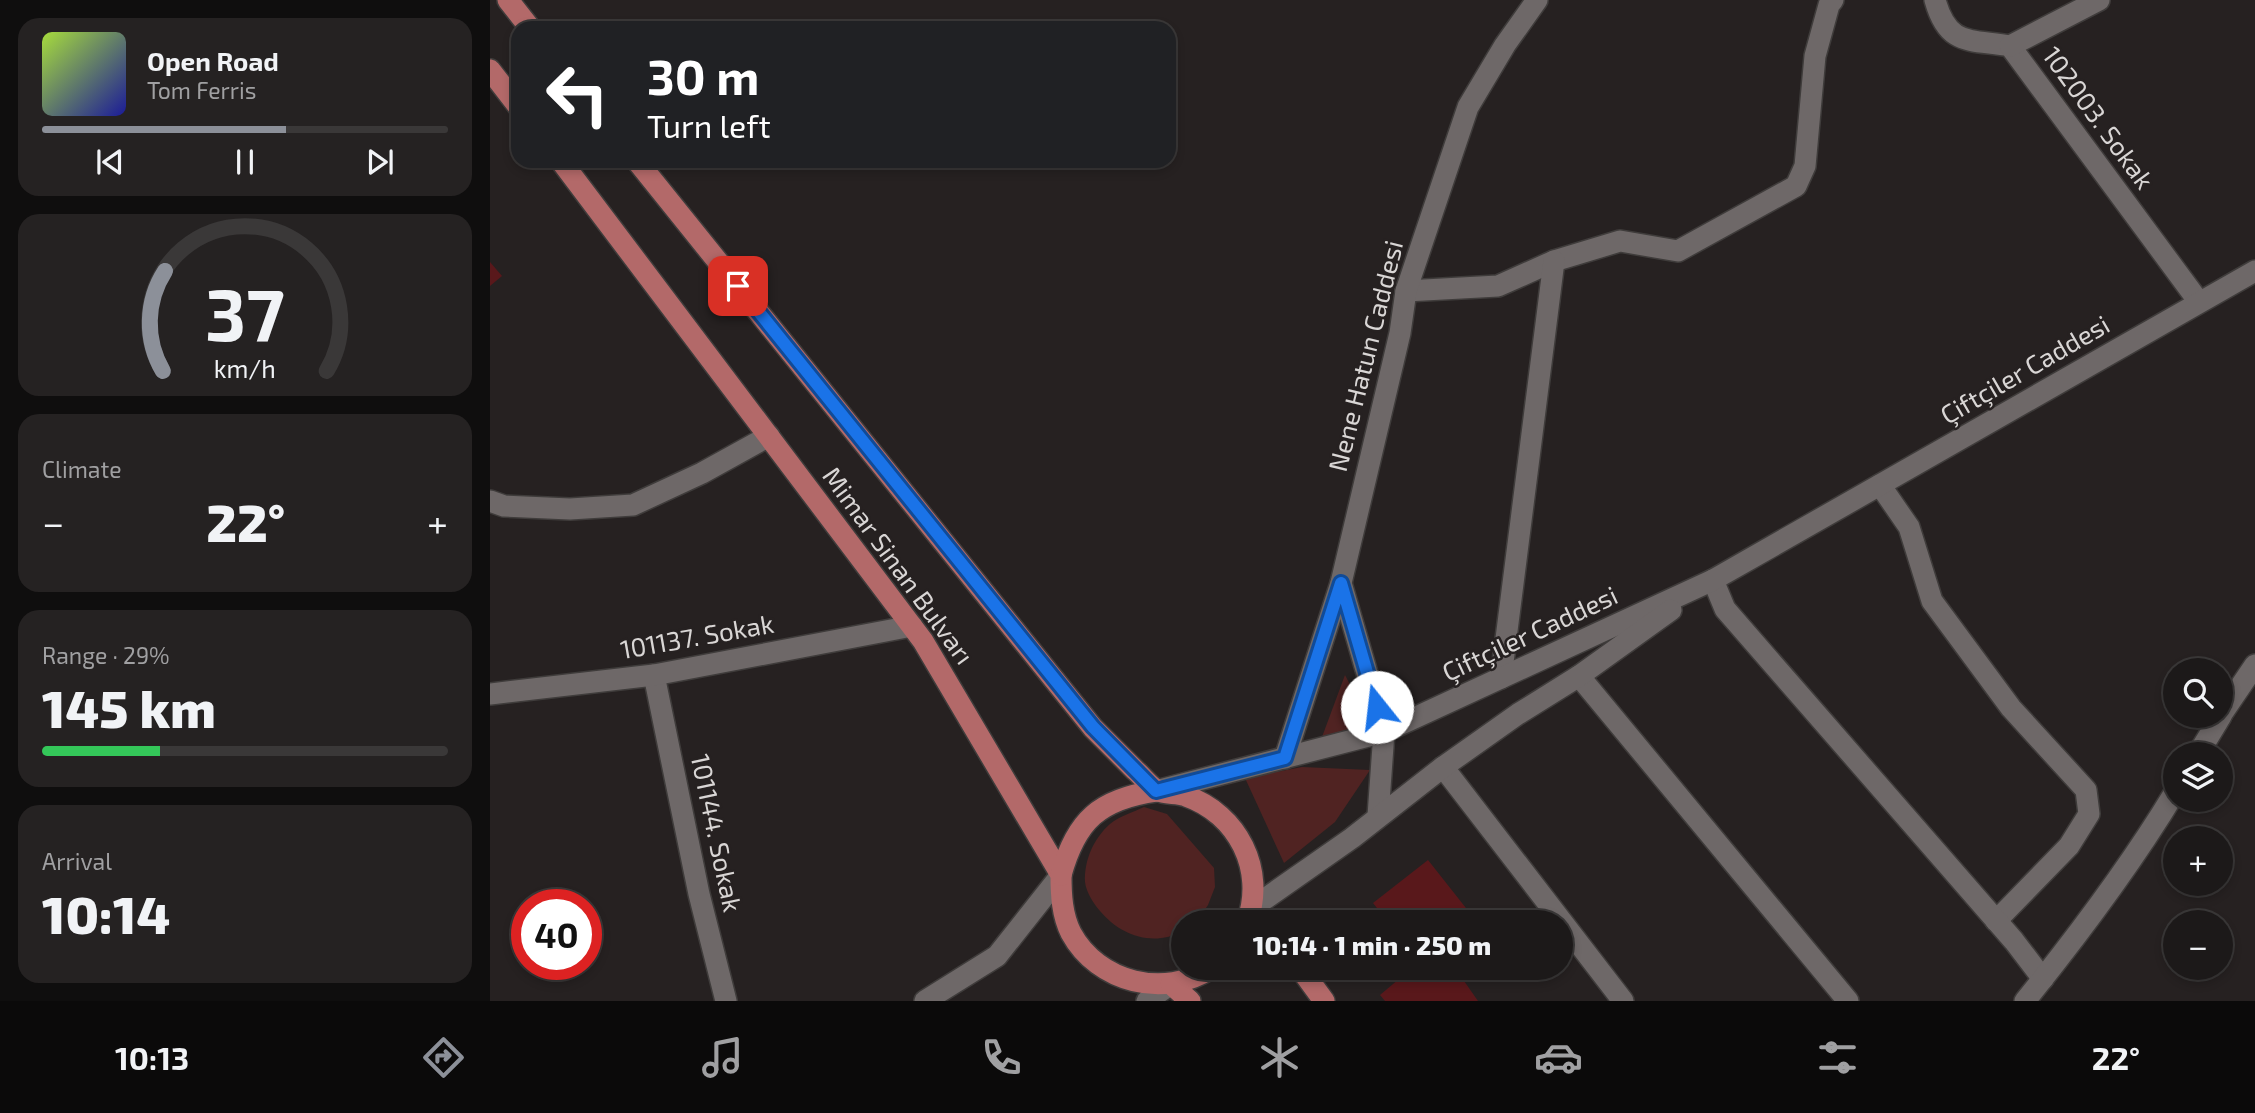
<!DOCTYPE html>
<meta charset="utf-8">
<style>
body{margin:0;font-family:"Exo 2",sans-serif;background:#252222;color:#f1f3f6;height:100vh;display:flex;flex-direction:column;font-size:26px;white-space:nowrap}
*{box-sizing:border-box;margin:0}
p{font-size:23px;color:#a0a0a2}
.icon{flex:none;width:38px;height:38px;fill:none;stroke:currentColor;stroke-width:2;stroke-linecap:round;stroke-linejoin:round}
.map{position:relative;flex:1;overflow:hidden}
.details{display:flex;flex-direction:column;gap:18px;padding:18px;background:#0f0e0e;width:490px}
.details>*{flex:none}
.banner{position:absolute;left:21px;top:21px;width:665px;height:147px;border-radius:21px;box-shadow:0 4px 10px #0003,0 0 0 2px #3a3838;background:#202124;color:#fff;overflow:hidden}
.controls{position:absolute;left:1673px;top:658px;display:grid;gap:14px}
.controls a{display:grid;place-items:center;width:70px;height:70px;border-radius:50%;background:#1c1919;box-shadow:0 4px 10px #0003,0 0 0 2px #3a3838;font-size:35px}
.speed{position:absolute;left:21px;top:889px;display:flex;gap:14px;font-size:35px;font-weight:700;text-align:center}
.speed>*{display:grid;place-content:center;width:91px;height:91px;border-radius:50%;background:#1c1919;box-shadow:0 4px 10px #0003,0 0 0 2px #3a3838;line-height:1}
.speed .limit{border:10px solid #d22;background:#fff;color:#111}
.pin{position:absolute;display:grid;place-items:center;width:60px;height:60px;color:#fff;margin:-30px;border-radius:14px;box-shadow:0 4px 10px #0006}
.me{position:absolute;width:77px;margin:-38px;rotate:344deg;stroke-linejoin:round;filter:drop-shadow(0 0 5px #0008)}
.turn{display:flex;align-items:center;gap:24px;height:147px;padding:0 21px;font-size:32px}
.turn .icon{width:91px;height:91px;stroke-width:2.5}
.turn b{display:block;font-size:49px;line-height:60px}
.big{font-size:52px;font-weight:800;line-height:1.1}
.details .card{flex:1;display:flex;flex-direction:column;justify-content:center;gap:10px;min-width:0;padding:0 24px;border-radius:21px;background:#252222}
.details .dial{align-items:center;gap:0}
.dial svg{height:182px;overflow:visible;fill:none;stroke:#3a3838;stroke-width:7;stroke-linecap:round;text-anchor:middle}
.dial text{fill:#f1f3f6;stroke:none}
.song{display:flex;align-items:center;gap:21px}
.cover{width:84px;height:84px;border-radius:10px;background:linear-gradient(135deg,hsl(80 70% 55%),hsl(240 70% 35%))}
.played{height:7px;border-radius:4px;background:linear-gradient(90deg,#8c9099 60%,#3a3838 60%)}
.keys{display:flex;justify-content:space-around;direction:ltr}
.heat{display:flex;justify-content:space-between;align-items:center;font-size:38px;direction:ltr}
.charge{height:10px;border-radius:5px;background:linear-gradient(90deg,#34c759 29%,#3a3838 0)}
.trip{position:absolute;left:681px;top:910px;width:402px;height:70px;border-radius:35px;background:#1c1919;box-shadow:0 4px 10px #0003,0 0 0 2px #3a3838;font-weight:800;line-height:70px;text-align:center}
.menu{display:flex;height:112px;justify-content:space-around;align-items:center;background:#0b0a0a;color:#a0a0a2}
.menu .icon{width:49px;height:49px}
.menu .current{color:#8c9099}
.menu b{font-size:32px;color:#f1f3f6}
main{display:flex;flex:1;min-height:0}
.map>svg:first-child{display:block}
.green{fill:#502322}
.building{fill:#59181b}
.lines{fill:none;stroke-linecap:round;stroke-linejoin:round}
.minor-casing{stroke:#3f3c3b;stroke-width:24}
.major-casing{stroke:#3f3c3b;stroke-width:24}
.minor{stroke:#6e6868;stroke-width:21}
.major{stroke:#b36969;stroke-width:21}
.route-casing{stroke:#114b97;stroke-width:18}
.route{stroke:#1a73e8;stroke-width:12}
.labels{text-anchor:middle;stroke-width:5;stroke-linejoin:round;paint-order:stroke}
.street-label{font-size:26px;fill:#d9d6d5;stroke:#262121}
</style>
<main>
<section class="details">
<div class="card">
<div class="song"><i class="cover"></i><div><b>Open Road</b><p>Tom Ferris</p></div></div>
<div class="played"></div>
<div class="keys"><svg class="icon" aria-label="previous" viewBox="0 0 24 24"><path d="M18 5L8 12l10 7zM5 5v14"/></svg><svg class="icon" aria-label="pause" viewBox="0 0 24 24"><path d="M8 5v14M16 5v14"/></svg><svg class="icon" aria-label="next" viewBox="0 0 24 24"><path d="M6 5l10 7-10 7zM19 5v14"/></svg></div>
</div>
<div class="card dial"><svg viewBox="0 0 100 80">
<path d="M14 69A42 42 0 1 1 86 69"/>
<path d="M14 69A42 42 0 0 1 15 25" stroke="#8c9099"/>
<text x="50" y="56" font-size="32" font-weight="700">37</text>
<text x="50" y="72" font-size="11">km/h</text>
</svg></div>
<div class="card"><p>Climate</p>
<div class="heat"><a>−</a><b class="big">22°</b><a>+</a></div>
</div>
<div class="card"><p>Range · 29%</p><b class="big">145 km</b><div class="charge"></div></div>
<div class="card"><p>Arrival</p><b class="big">10:14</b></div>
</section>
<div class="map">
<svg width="1765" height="1001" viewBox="0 0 1765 1001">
<rect width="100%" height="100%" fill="#262121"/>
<g class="green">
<polygon points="855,675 881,725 832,737"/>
<polygon points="812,767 880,770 845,822 794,863 755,778"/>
<path d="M654,807L677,814L724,868L725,887L718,905L707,921L693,922V931C663,947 631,936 610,911C604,904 596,892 595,882C594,860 604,838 620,824C629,816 644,812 654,807Z"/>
</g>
<g class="building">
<polygon points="0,262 12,276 0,286"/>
<polygon points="938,860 987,922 898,922 883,903"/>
<polygon points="922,968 965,968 988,1001 895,1001 890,995"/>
</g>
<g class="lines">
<g class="minor-casing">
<g id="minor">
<path d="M1445,0C1458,47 1480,39 1520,46L1709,302"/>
<polyline points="1520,46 1609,0"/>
<polyline points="916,291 1008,286 1064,261 1130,241 1188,251 1306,186 1315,166 1325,56 1339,5 1343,0"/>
<polyline points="1390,485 1419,527 1442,601 1521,708 1596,790 1599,814 1579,846 1506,921"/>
<polyline points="0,501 14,506 80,509 143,505 212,473 279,436"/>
<polyline points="1223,580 1235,609 1524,941 1553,979"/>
<polyline points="851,583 894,732 888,816"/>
<polyline points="164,675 209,894 236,1001"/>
<polyline points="1089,676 1358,1001"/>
<polyline points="1011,678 1064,261"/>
<polyline points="0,694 164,675 422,626"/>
<polyline points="1731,715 1765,665"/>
<polyline points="1708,754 1731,716"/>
<polyline points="795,758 851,583 910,333 916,291 978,107 1015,45 1047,0"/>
<polyline points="953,767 1133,1001"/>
<polyline points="666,791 894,732 1223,580 1765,271"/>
<polyline points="762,908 862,838 953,767 1028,714 1089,676 1181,610"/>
<polyline points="435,1001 507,956 571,875"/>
<polyline points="657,1001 681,984"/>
<path d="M1535,1001C1589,934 1641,865 1685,792"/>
</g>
</g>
<g class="major-casing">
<g id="major">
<polyline points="18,0 40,28"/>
<polyline points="0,70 28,106"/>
<path d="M71,161L433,641L571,875C571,895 572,915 581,933C608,983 675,999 721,968"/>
<path d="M147,161L603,728C617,742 631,756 645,770C652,776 658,784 665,789C673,795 687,792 696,796C748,814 776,870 757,922"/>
<path d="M571,875C586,820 610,799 666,791"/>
<polyline points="810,968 834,1001"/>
<polyline points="681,984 700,1001"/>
</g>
</g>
<use href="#minor" class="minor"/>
<use href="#major" class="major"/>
</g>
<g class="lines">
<g class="route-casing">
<polyline id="route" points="248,286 603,727 666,791 795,758 851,583 887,707"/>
</g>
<use href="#route" class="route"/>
</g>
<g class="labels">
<g class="street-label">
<text transform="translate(1608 118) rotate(54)" y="9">102003. Sokak</text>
<text transform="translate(876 356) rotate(-76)" y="9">Nene Hatun Caddesi</text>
<text transform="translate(1535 370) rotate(-30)" y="9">Çiftçiler Caddesi</text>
<text transform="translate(408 566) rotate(54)" y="9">Mimar Sinan Bulvarı</text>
<text transform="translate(1040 634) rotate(-25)" y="9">Çiftçiler Caddesi</text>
<text transform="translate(207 637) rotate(-10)" y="9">101137. Sokak</text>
<text transform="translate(226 833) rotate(78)" y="9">101144. Sokak</text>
</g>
</g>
</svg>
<div class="controls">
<a><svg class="icon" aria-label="search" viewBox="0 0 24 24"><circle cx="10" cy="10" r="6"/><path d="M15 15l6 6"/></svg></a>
<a><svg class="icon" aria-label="layers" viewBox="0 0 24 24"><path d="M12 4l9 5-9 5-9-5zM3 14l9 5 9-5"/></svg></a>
<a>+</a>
<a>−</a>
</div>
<div class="speed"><div class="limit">40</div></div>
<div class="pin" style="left:248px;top:286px;background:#d93025"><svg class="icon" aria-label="arrive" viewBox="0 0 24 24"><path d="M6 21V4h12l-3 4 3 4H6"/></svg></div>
<svg class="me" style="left:887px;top:707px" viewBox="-20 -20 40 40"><circle r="19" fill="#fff"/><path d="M0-13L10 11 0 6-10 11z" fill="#1a73e8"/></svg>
<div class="trip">10:14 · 1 min · 250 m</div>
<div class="banner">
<div class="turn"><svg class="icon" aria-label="left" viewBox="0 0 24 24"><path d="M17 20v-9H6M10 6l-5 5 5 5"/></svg><div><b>30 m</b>Turn left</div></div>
</div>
</div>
</main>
<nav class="menu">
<b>10:13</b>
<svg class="icon current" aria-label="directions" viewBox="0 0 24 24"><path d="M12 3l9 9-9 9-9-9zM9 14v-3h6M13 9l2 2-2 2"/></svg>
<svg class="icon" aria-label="music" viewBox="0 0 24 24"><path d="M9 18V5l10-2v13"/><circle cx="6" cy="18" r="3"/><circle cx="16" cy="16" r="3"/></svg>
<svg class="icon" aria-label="phone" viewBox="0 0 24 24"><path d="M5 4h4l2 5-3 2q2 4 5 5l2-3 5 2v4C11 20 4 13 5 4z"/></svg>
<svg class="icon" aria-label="climate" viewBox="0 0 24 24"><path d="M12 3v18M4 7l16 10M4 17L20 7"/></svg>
<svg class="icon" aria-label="car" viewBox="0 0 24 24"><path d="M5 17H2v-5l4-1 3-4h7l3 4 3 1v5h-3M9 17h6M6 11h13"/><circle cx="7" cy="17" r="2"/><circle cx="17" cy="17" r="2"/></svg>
<svg class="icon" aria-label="filters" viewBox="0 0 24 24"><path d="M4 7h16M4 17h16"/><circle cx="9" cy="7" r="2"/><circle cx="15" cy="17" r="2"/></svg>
<b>22°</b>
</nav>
